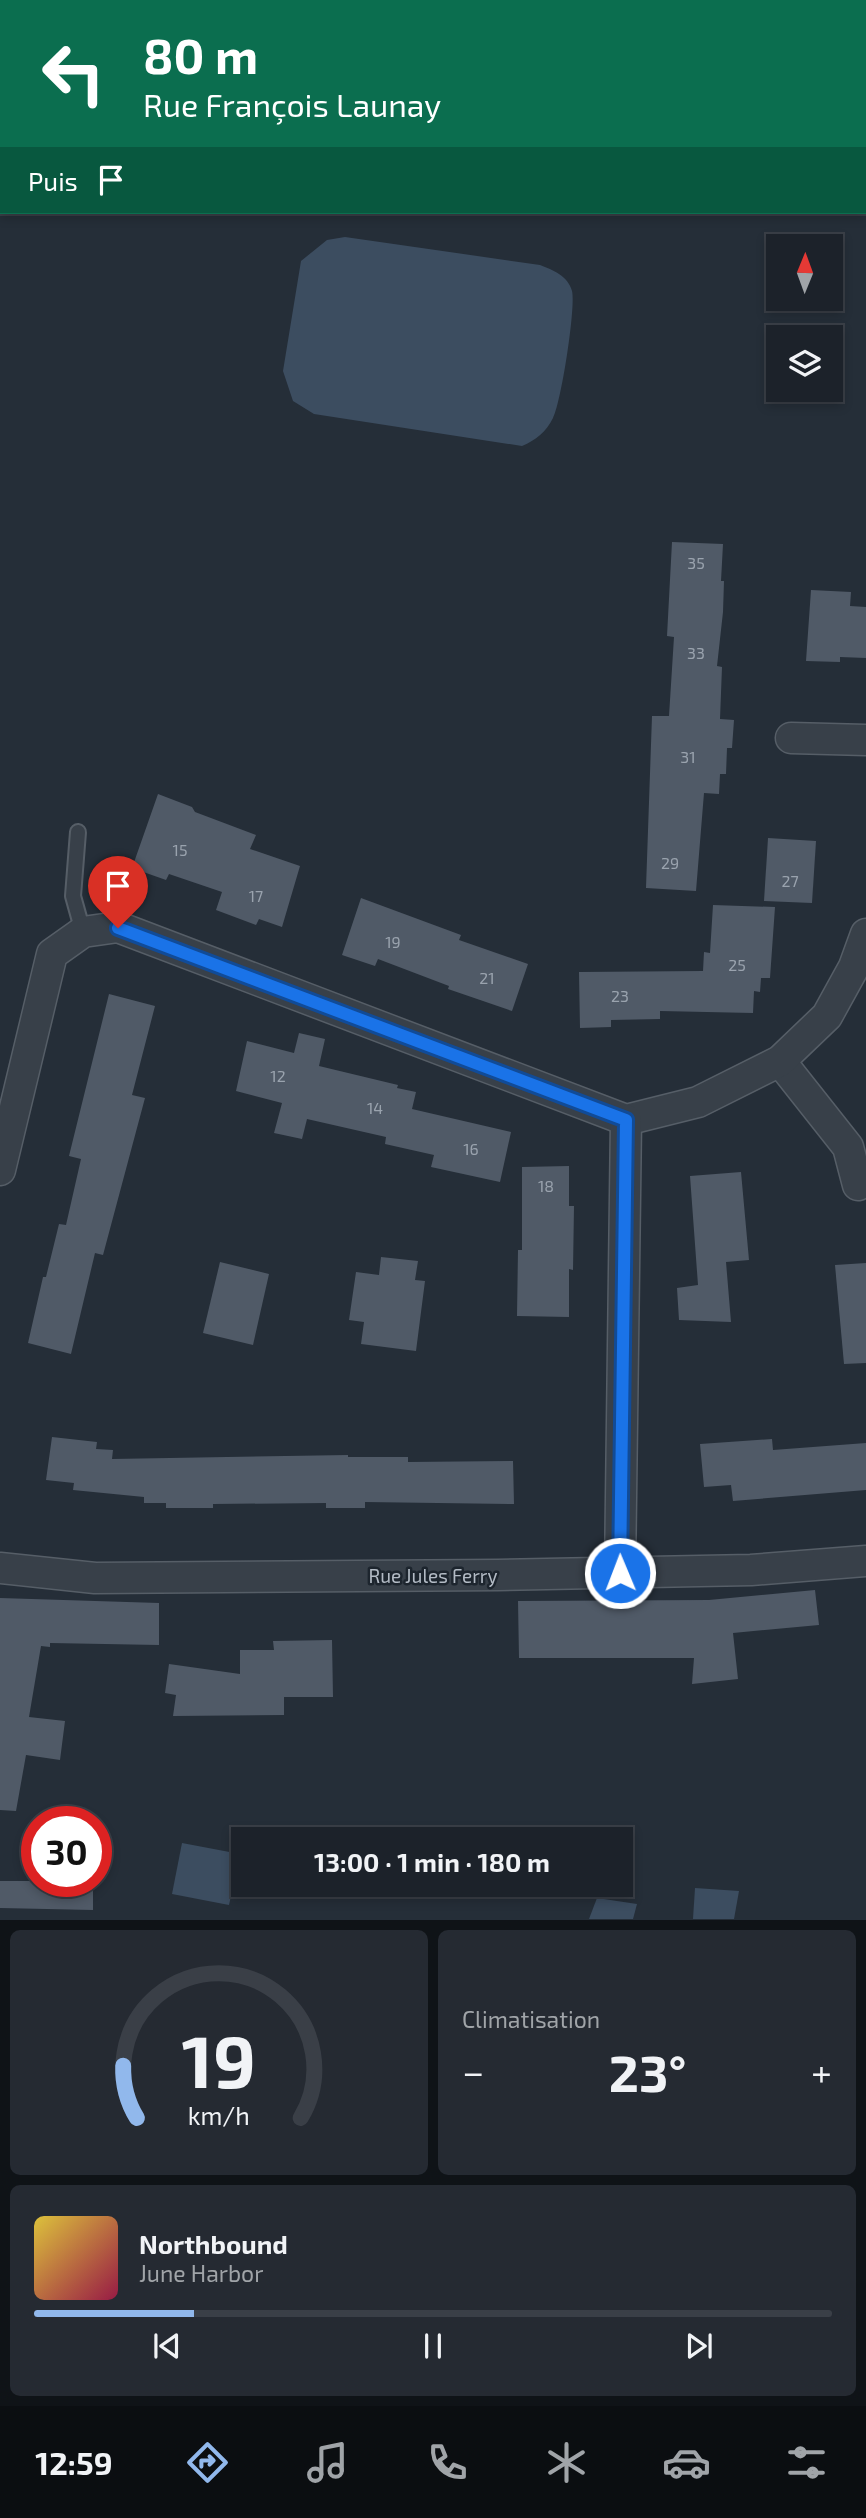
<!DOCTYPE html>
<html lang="fr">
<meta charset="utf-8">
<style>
body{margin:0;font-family:"Exo 2",sans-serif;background:#252a32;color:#f1f3f6;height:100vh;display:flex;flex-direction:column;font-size:26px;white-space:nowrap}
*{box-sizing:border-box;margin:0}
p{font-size:23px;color:#a0a4a8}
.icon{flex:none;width:38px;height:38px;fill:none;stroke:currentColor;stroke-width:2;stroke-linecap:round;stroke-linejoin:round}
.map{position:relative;height:1920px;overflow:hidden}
.drawer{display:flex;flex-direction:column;gap:10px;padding:10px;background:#0f1317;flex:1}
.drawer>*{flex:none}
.banner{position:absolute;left:0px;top:0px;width:866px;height:214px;box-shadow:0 4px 10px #0003,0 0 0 2px #3a3f47;background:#0b6e4f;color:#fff;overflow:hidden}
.needle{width:46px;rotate:1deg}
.buttons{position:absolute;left:766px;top:234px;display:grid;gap:14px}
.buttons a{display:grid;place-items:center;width:77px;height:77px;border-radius:0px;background:#1c222a;box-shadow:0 4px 10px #0003,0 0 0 2px #3a3f47;font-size:35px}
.speed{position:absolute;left:21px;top:1806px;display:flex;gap:14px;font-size:35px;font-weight:700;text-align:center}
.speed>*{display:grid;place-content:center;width:91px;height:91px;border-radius:50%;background:#1c222a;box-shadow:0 4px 10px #0003,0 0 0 2px #3a3f47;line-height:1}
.speed .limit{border:10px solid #d22;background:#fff;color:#111}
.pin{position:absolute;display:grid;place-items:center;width:60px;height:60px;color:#fff;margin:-72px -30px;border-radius:50% 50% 50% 0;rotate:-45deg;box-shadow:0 0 7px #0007}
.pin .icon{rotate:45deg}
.me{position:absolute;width:77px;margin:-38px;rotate:359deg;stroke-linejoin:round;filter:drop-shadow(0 0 5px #0008)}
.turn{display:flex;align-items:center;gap:24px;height:147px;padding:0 28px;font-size:32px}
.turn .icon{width:91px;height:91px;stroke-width:2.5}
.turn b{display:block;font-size:49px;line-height:60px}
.then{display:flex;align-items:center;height:66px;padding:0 28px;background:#0003;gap:14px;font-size:26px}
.big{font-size:52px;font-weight:700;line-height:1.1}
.drawer .widget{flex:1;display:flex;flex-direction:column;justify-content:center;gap:10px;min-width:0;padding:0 24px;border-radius:10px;background:#252a32}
.drawer .dial{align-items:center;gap:0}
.dial svg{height:182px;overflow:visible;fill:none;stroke:#3a3f47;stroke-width:7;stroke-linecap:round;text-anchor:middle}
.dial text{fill:#f1f3f6;stroke:none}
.song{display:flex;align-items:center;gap:21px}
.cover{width:84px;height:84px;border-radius:10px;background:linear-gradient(135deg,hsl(50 70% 55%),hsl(340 70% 35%))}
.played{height:7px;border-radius:4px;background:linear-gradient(90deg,#91b8ec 20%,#3a3f47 20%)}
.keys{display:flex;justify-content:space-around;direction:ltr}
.heat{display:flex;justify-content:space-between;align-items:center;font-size:38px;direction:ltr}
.drawer .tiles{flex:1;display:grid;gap:10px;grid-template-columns:1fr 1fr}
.widget:last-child{grid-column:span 2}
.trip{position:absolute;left:231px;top:1827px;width:402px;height:70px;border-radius:0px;background:#1c222a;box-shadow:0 4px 10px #0003,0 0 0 2px #3a3f47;font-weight:700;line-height:70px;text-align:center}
.tab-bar{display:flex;height:112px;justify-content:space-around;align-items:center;background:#0b0e11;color:#a0a4a8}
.tab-bar .icon{width:49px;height:49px}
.tab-bar .selected{color:#91b8ec}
.tab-bar b{font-size:32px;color:#f1f3f6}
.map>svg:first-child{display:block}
.water{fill:#3c4d60}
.building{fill:#505a67}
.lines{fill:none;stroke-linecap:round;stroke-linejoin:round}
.service-casing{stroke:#565e67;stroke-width:18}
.minor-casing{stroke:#565e67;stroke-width:33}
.service{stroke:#384049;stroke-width:14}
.minor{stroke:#384049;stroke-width:30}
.route-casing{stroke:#114b97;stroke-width:18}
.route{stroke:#1a73e8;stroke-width:12}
.labels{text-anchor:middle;stroke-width:5;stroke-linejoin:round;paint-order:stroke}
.number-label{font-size:16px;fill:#9aa3ae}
.street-label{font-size:19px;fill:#b3bbc5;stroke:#1d252e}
</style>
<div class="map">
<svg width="866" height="1920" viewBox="0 0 866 1920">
<rect width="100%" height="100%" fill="#252e38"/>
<g class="water">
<path d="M345,237L540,265C553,270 568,276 572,291C576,307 561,404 553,418C546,432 536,440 522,446L314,414L293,401L283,371L301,261L327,240Z"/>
<polygon points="182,1843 240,1854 229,1905 172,1894"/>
<polygon points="695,1888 739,1891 734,1919 693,1919"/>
<polygon points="597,1898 637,1904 633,1919 589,1919"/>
</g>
<g class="building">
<polygon points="672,542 723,544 721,581 724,581 723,612 717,666 722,667 720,719 734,720 732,748 727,748 726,774 720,774 719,794 704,793 696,891 646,888 652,716 669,716 674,637 667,636"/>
<polygon points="811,590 851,592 850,606 866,607 866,658 840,657 840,662 806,661"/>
<polygon points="158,794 192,807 195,812 256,835 250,849 300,866 282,927 259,919 256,925 216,910 222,892 169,874 166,880 132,868"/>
<polygon points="768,838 816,841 812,903 764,901"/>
<polygon points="361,898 461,935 459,940 528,964 512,1011 448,989 449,986 378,959 375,966 342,955"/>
<polygon points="713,905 775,907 770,978 761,978 760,992 754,991 753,1013 660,1011 660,1019 611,1020 611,1027 580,1028 579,972 703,971 704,952 710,953"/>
<polygon points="109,994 155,1006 132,1095 145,1098 103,1255 95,1253 71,1354 28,1343 43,1277 46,1277 59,1224 66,1225 81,1159 69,1156"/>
<polygon points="299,1033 325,1039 319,1066 398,1085 397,1088 416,1092 412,1109 511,1132 500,1182 431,1167 434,1155 385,1144 386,1137 307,1119 302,1139 274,1133 282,1103 236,1091 247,1041 294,1053"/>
<polygon points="569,1166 569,1206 574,1206 573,1270 569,1269 569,1317 517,1316 518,1250 522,1250 522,1167"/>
<polygon points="741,1172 749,1260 726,1262 731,1322 679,1320 677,1288 698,1285 690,1176"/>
<polygon points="381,1257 418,1261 415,1280 425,1281 416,1351 361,1344 364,1322 349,1320 356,1272 379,1275"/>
<polygon points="220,1262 269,1274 253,1345 203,1333"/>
<polygon points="866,1263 866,1363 844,1364 835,1265"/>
<polygon points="52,1437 97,1442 96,1449 113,1450 112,1459 348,1455 348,1457 408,1457 408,1462 513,1461 514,1504 365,1502 365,1508 326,1508 326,1503 213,1504 213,1508 166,1508 166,1503 144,1503 144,1497 73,1490 74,1483 46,1480"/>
<polygon points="772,1439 773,1450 866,1443 866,1490 733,1501 731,1485 704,1487 700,1444"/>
<polygon points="815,1590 819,1625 733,1633 738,1679 692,1684 694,1658 519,1658 518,1601 709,1600"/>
<polygon points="0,1598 159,1603 159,1645 50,1643 50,1647 41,1646 29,1717 65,1721 60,1760 26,1755 16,1811 0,1810"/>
<polygon points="332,1640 333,1697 284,1697 284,1715 173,1716 176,1695 165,1693 169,1664 240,1674 240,1650 274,1650 273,1641"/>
<polygon points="0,1881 93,1881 93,1910 0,1908"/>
</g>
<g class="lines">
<g class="service-casing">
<polyline id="service" points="78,832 73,896 83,932"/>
</g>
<g class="minor-casing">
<g id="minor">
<polyline points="791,738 866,740"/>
<polyline points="780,1061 848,1147 858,1185"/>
<polyline points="0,1170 52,954 83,932 118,927 626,1120 698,1102 780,1061 827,1016 854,967 866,934"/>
<polyline points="0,1568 95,1578 498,1575 751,1570 866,1561"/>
<polyline points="620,1573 626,1120"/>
</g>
</g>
<use href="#service" class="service"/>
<use href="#minor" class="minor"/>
</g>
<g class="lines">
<g class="route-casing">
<polyline id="route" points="118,928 626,1120 620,1573"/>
</g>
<use href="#route" class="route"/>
</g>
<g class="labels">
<g class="number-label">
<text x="696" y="569">35</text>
<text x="696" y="659">33</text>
<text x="688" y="763">31</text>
<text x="180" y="856">15</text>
<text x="670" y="869">29</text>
<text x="790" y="887">27</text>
<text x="256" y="902">17</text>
<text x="393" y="948">19</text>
<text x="737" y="971">25</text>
<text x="487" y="984">21</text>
<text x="620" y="1002">23</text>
<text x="278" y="1082">12</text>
<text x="375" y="1114">14</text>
<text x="471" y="1155">16</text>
<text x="546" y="1192">18</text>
</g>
<g class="street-label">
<text x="433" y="1583">Rue Jules Ferry</text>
</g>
</g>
</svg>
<div class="buttons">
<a><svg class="needle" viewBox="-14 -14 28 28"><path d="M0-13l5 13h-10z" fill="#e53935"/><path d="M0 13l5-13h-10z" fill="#a0a4a8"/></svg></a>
<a><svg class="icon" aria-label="layers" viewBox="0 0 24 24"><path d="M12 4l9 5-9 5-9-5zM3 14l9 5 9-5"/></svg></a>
</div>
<div class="speed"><div class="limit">30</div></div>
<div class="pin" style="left:118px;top:928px;background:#d93025"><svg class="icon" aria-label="arrive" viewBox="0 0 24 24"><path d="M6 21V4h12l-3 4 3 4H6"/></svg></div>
<svg class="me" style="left:620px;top:1573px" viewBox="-20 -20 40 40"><circle r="17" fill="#1a73e8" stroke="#fff" stroke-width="3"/><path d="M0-11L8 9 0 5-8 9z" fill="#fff"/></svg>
<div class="trip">13:00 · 1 min · 180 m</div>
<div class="banner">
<div class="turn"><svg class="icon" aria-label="left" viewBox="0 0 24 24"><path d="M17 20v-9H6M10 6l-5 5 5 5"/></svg><div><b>80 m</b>Rue François Launay</div></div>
<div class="then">Puis<svg class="icon" aria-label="arrive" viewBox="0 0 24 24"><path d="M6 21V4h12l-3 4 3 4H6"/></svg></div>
</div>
</div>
<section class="drawer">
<div class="tiles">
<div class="widget dial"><svg viewBox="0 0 100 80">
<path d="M14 69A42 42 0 1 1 86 69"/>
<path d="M14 69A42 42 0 0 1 8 46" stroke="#91b8ec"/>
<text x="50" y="56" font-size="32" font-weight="700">19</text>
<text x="50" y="72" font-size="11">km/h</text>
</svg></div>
<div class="widget"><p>Climatisation</p>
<div class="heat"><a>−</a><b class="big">23°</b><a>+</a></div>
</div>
<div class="widget">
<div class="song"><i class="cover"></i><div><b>Northbound</b><p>June Harbor</p></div></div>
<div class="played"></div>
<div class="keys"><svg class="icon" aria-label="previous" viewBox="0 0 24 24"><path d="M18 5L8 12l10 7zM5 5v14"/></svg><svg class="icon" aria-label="pause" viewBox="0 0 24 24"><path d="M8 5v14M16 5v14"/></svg><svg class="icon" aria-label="next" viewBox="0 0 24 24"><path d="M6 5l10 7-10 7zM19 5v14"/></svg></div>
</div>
</div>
</section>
<nav class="tab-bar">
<b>12:59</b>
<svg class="icon selected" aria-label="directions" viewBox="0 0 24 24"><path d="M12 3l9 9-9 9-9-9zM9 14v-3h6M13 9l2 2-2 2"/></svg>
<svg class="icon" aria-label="music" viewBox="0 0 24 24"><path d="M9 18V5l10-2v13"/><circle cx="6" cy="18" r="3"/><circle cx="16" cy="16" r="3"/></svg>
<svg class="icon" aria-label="phone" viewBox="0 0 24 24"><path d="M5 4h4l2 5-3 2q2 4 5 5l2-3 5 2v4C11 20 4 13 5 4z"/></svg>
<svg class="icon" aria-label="climate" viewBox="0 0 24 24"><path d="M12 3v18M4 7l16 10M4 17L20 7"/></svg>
<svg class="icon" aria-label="car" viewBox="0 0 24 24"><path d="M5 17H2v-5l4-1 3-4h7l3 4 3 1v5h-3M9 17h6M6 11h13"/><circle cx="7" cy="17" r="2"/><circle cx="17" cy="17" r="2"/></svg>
<svg class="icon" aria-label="filters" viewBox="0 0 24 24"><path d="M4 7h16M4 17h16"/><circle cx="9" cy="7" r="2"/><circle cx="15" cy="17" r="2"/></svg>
</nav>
